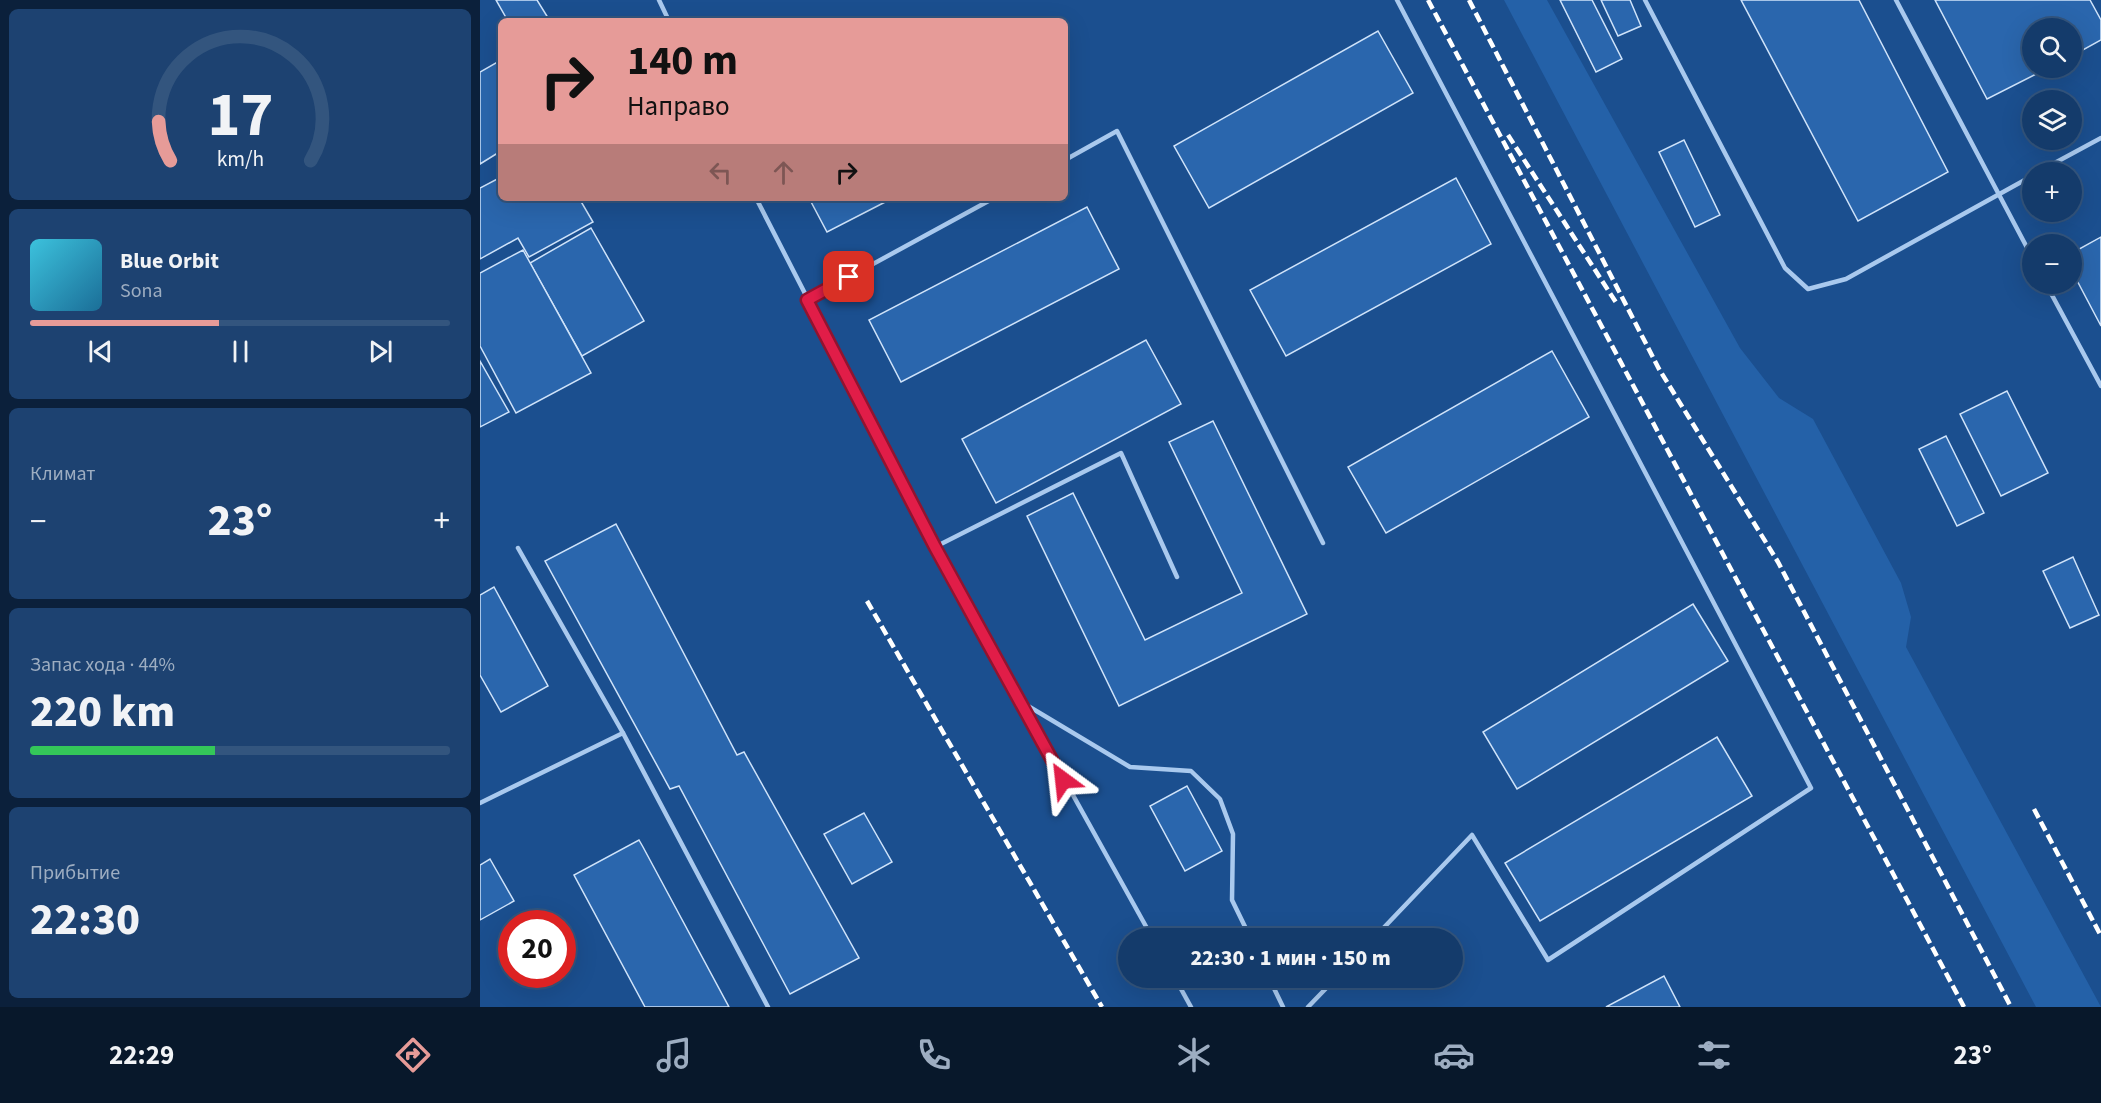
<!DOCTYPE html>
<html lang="ru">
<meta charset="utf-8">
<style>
body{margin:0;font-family:"Source Sans 3",sans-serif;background:#1d4271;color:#f1f3f6;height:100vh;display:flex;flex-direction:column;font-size:22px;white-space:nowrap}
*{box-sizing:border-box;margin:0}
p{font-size:20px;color:#9dadc1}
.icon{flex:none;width:33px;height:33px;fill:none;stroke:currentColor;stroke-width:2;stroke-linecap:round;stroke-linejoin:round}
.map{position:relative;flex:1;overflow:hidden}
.drawer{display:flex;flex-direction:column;gap:9px;padding:9px;background:#0b203b;width:480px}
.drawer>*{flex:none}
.hud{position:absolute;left:18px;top:18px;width:570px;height:183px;border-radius:9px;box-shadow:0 6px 24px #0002,0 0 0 2px #33557e;background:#e69b98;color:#111;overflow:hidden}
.buttons{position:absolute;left:1542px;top:18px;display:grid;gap:12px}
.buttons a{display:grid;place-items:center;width:60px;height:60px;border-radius:50%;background:#143b6b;box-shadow:0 6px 24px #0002,0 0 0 2px #33557e;font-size:30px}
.speed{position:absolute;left:18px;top:910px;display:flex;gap:12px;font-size:30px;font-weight:700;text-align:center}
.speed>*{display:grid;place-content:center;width:78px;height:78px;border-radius:50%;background:#143b6b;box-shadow:0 6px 24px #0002,0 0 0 2px #33557e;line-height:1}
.speed .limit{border:9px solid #d22;background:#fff;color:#111}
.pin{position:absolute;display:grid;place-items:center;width:51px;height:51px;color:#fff;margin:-26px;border-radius:12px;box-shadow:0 3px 9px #0006}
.me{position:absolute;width:66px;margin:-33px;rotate:330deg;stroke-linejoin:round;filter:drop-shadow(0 0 4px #0008)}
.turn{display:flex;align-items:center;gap:21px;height:126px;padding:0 30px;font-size:27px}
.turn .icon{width:78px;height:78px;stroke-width:2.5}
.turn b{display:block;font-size:42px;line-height:51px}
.lanes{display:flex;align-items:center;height:57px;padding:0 30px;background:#0003;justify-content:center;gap:30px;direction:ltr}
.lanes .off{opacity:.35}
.big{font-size:45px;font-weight:800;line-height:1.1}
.drawer .card{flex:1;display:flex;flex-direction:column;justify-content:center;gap:9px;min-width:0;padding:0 21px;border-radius:9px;background:#1d4271}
.drawer .dial{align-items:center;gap:0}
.dial svg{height:156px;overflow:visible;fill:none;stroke:#33557e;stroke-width:7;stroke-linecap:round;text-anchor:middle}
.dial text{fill:#f1f3f6;stroke:none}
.song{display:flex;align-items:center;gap:18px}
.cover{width:72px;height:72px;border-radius:9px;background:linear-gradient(135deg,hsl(190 70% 55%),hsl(200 70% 35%))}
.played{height:6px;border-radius:3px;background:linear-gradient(90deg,#e69b98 45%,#33557e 45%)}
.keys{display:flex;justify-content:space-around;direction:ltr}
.heat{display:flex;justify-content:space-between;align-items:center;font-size:33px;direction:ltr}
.charge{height:9px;border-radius:4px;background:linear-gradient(90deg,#34c759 44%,#33557e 0)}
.trip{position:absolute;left:638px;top:928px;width:345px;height:60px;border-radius:30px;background:#143b6b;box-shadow:0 6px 24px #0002,0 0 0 2px #33557e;font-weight:800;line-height:60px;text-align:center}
.dock{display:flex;height:96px;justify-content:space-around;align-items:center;background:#08182b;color:#9dadc1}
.dock .icon{width:42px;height:42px}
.dock .active{color:#e69b98}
.dock b{font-size:27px;color:#f1f3f6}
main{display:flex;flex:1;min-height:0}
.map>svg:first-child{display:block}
.green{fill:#2461a8}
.building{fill:#2a66ad;stroke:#cfe3fa;stroke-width:1.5}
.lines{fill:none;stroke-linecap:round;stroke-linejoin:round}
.service{stroke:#a9c9ee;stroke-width:4.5}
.rail{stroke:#fff;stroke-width:4.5;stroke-dasharray:10 4.5;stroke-linecap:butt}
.route-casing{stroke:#92132f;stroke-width:15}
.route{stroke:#e11d48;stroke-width:10}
</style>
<main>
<section class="drawer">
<div class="card dial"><svg viewBox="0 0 100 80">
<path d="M14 69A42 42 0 1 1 86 69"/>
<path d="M14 69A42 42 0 0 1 8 49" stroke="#e69b98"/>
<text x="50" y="56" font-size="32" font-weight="700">17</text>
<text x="50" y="72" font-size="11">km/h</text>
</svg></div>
<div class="card">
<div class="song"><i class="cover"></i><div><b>Blue Orbit</b><p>Sona</p></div></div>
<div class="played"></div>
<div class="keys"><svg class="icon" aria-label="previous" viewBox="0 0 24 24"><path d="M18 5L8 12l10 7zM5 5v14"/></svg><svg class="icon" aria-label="pause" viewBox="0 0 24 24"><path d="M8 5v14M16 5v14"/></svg><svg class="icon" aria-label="next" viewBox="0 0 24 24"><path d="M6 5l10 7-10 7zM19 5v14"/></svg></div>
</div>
<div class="card"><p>Климат</p>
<div class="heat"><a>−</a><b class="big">23°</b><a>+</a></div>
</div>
<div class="card"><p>Запас хода · 44%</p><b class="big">220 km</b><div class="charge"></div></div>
<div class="card"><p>Прибытие</p><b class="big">22:30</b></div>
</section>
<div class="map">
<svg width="1621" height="1007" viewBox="0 0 1621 1007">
<rect width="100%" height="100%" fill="#1b4f8f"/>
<polygon class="green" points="1024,0 1067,0 1260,348 1299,398 1333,419 1421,583 1431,617 1426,647 1621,1007 1556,1007"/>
<g class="building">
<polygon points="16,0 57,0 70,21 28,21"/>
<polygon points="1080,0 1112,0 1142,59 1116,72"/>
<polygon points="1121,0 1150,0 1161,26 1138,36"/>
<polygon points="1261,0 1379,0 1468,172 1378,221"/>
<polygon points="1455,0 1610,0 1621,20 1621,40 1592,56 1592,28 1552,28 1552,68 1568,68 1507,99"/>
<polygon points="898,31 933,93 729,208 694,146"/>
<polygon points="21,60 21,151 0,164 0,72"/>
<polygon points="1204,140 1240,215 1215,227 1179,152"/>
<polygon points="21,177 21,198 99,198 113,222 49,257 38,238 0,259 0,188"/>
<polygon points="976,178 1011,244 806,356 770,290"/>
<polygon points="329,198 413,198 347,232"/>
<polygon points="607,207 639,269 421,382 389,320"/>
<polygon points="111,228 164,321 102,356 50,263"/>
<polygon points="1621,237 1621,326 1592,271 1592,253"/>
<polygon points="43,250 111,373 36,413 0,346 0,273"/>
<polygon points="666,340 701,404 516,503 482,439"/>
<polygon points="1072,351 1109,417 906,533 868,467"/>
<polygon points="0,361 29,412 0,427"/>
<polygon points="1527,391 1568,473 1521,496 1480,414"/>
<polygon points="733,421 827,614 639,706 547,516 593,493 665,640 762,593 689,442"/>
<polygon points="1466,436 1504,513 1477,526 1439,449"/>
<polygon points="136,524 257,755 264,752 379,958 310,994 199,786 190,789 65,561"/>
<polygon points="1593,557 1619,615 1590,628 1563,571"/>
<polygon points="14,587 68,686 21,712 0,675 0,595"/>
<polygon points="1213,604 1248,661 1037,789 1003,732"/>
<polygon points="1237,737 1272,796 1060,921 1025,863"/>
<polygon points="707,786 742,851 705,871 670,806"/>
<polygon points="384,813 412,862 372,884 344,834"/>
<polygon points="159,840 163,847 249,1007 165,1007 94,875"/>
<polygon points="10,859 34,901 0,920 0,865"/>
<polygon points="841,928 847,939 822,939"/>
<polygon points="1184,976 1200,1007 1126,1007"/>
</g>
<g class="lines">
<g class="service">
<polyline points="179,0 189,21"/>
<polyline points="1165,0 1305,268 1328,289 1366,279 1552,176"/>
<polyline points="1416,0 1552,257"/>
<polyline points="585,160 637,131 843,543"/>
<polyline points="1558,172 1621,138"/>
<polyline points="276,198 455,547 673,939"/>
<polyline points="1566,284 1621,386"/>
<polyline points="327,300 514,198"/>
<polyline points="455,547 641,453 697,577"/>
<polyline points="38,548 143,733 288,1007"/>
<polyline points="538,700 650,767 711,771 740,799 753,834 752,900 771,939"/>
<polyline points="0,803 143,733"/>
<polyline points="893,939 992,835 1068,960 1331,788 917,0"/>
<polyline points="695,978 711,1007"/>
<polyline points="789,978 803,1007"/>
<polyline points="828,1007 856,978"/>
</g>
<g class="rail">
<polyline points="948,0 1484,1007"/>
<polyline points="989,0 1179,369 1298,562 1531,1007"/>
<polyline points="1028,135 1137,304"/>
<polyline points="387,601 622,1007"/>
<polyline points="1554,809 1621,936"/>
</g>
</g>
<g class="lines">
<g class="route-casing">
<polyline id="route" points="369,277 327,300 455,547 583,780"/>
</g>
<use href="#route" class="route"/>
</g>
</svg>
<div class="buttons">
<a><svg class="icon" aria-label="search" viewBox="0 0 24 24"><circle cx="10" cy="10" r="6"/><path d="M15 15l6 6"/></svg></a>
<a><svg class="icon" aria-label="layers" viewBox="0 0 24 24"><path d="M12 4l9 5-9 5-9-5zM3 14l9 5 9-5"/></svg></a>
<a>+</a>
<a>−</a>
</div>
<div class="speed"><div class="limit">20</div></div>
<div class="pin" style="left:369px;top:277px;background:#d93025"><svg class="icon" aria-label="arrive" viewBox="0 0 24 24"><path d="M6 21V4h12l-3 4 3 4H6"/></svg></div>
<svg class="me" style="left:583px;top:780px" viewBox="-20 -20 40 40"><path d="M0-17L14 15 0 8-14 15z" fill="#e11d48" stroke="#fff" stroke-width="4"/></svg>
<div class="trip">22:30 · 1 мин · 150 m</div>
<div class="hud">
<div class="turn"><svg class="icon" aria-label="right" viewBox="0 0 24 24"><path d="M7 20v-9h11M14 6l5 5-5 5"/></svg><div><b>140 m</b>Направо</div></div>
<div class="lanes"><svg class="icon off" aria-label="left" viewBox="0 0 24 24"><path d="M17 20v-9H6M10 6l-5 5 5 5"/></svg><svg class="icon off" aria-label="ahead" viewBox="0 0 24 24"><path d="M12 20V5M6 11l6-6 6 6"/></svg><svg class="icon" aria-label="right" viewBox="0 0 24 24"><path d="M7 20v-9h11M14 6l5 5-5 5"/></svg></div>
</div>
</div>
</main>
<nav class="dock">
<b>22:29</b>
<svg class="icon active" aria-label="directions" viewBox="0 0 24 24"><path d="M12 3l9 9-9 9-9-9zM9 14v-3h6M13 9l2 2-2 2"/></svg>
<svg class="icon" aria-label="music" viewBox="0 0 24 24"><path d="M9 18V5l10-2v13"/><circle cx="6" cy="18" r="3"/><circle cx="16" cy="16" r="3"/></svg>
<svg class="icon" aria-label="phone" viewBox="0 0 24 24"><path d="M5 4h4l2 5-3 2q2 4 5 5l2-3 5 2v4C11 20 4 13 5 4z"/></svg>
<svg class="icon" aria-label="climate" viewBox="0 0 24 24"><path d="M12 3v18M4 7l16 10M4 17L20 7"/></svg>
<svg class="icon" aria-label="car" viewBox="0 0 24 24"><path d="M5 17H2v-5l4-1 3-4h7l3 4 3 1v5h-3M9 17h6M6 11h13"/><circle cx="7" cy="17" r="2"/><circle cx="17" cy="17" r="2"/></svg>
<svg class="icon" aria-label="filters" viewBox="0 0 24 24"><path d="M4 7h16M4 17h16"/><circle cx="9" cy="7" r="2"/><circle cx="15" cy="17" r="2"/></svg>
<b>23°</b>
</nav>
